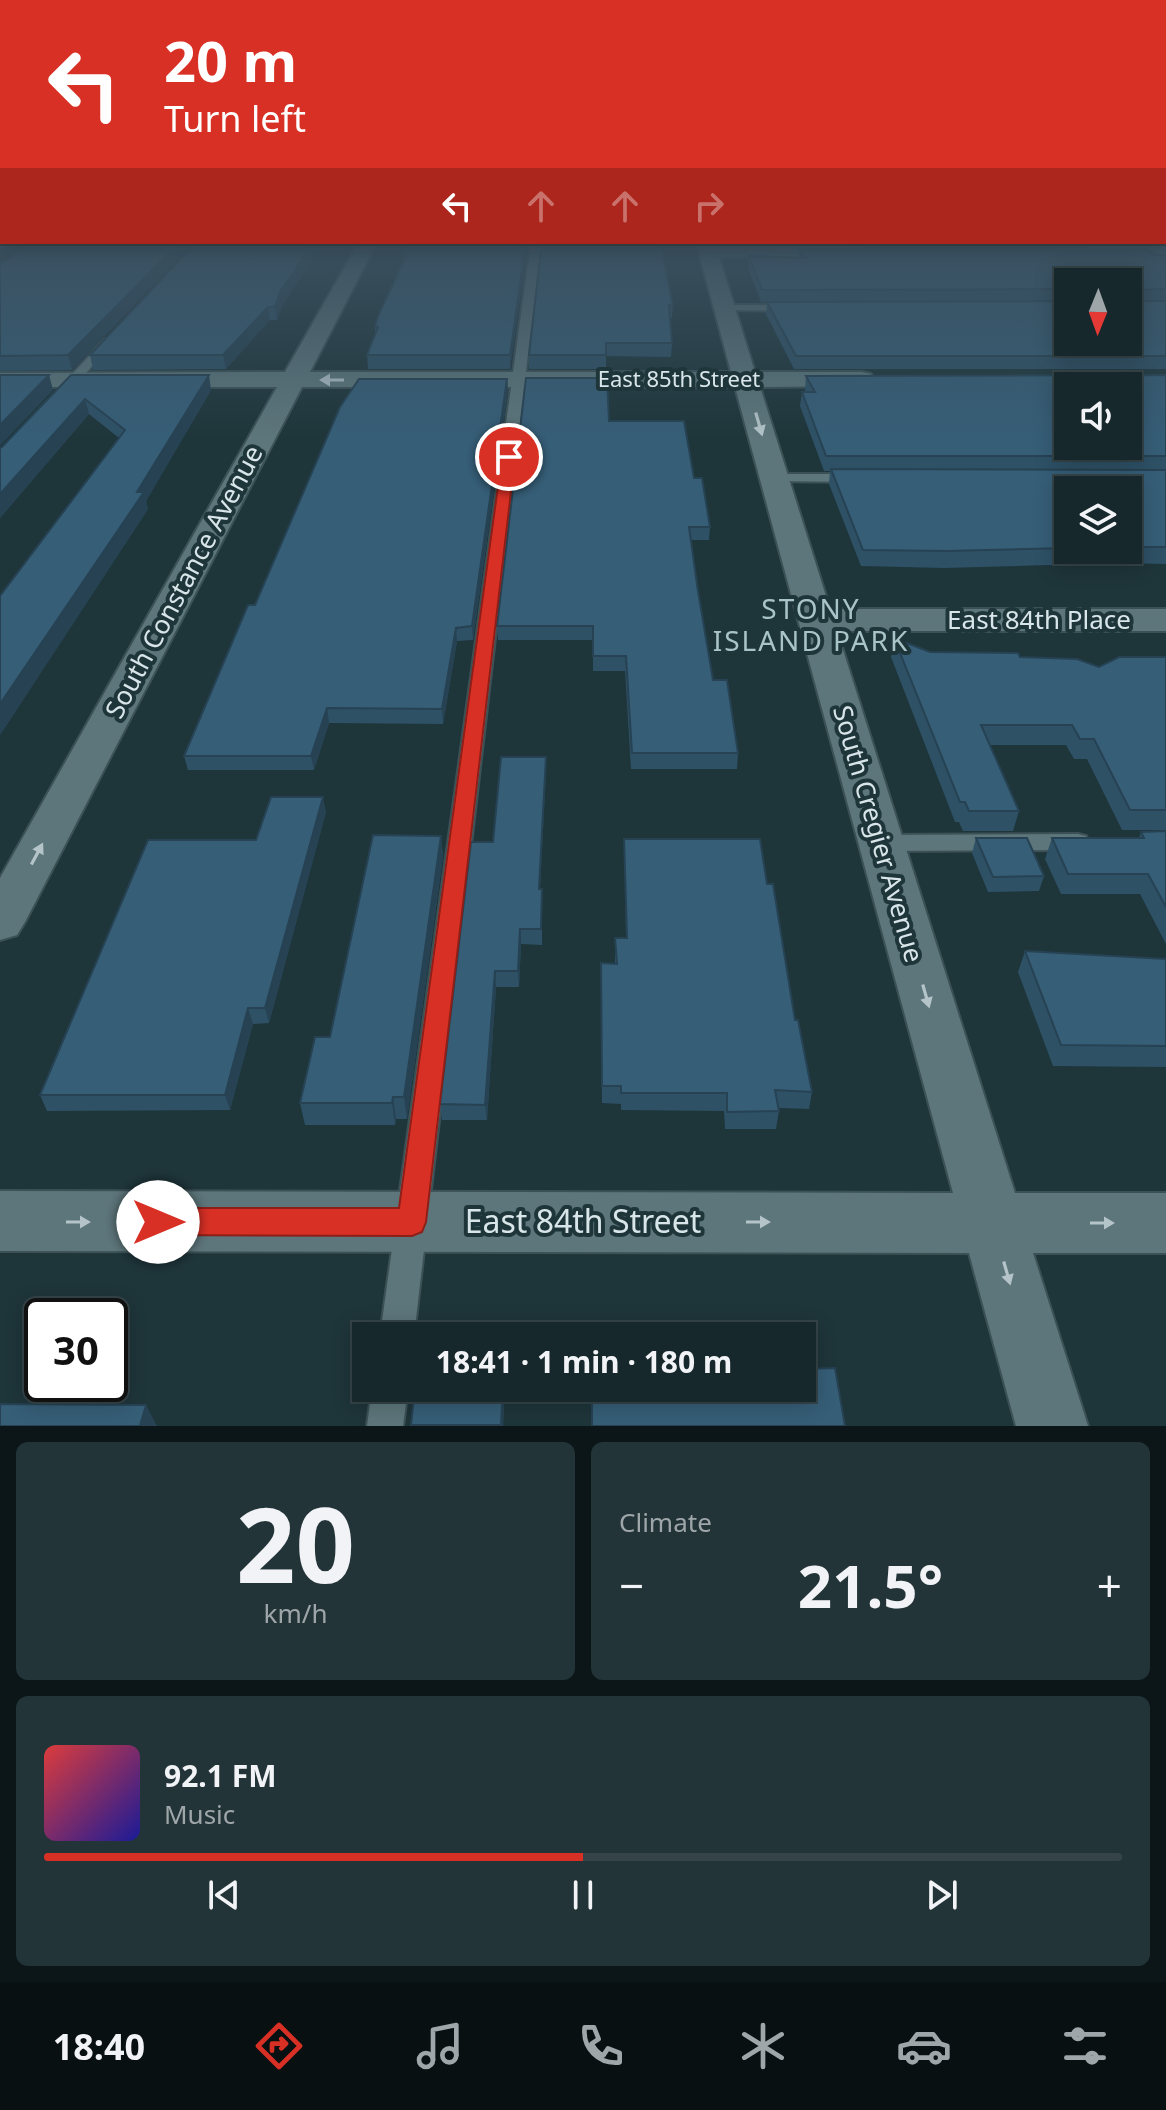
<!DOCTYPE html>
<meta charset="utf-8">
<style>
body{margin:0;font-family:"Noto Sans",sans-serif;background:#233438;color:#f1f3f6;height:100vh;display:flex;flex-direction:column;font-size:30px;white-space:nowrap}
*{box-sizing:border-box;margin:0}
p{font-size:26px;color:#9ea6a9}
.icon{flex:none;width:44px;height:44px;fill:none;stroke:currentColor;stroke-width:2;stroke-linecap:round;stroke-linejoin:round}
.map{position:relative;height:1426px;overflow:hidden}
.side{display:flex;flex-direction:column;gap:16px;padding:16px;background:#0c1618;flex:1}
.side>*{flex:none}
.banner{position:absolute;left:0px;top:0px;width:1166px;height:244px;box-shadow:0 4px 20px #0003,0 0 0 2px #354448;background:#d93025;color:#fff;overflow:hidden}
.needle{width:52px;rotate:181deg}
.buttons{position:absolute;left:1054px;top:268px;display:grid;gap:16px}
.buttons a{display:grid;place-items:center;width:88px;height:88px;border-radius:0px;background:#16282c;box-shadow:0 4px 20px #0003,0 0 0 2px #354448;font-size:40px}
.speed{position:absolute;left:24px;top:1298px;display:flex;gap:16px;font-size:40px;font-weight:700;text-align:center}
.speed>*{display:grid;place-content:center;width:104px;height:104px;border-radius:50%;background:#16282c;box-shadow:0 4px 20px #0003,0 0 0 2px #354448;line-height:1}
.speed .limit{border:4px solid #111;border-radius:12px;background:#fff;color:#111}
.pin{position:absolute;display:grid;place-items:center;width:68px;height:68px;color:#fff;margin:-34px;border:4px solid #fff;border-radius:50%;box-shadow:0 2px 8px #0007}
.me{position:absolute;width:88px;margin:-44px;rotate:90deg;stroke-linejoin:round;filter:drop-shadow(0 0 6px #0008)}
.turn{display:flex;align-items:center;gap:28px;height:168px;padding:0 32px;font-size:36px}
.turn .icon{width:104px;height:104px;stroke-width:2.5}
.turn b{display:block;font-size:56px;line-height:68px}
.lanes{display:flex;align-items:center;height:76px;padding:0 32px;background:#0003;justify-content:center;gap:40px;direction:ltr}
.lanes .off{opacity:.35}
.big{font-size:60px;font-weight:700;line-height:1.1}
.side .widget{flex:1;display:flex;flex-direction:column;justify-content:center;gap:12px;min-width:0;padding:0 28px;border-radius:12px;background:#233438}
.side .dial{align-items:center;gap:0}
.dial b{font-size:104px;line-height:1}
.song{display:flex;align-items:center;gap:24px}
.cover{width:96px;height:96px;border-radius:12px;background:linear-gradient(135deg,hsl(0 70% 55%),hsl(240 70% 35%))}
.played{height:8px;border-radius:4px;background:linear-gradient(90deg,#d93025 50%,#354448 50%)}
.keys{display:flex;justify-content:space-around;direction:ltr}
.heat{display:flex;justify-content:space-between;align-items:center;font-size:44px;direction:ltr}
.side .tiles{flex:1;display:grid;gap:16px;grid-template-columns:1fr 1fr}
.widget:last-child{grid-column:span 2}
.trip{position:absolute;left:352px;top:1322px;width:464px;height:80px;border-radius:0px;background:#16282c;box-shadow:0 4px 20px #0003,0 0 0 2px #354448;font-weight:700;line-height:80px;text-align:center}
.menu{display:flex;height:128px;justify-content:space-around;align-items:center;background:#091012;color:#9ea6a9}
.menu .icon{width:56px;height:56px}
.menu .current{color:#d93025}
.menu b{font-size:36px;color:#f1f3f6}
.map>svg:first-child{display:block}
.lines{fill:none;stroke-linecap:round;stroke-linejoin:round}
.lane-casing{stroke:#3c5155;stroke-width:4}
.street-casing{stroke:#3c5155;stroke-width:4}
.lane{fill:#5d767b;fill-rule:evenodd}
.street{fill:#5d767b;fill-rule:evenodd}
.wall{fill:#2e5166;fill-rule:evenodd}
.shaded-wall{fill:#264253}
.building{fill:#365e77;stroke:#264253;stroke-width:2;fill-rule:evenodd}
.oneway{fill:#b4c4c8}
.route{fill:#d93025;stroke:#8d1f18;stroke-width:2}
.labels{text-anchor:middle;stroke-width:8;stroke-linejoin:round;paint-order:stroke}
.far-street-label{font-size:22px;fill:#d9e6e9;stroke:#1e353a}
.street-label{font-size:26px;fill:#d9e6e9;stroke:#1e353a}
.neighbourhood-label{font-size:28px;letter-spacing:2px;fill:#a9c4c9;stroke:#1e353a}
.near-street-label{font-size:32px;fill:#d9e6e9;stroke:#1e353a}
</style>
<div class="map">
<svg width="1166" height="1426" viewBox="0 0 1166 1426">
<rect width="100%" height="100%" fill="#1e353a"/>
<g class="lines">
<g class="lane-casing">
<g id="lane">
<polygon points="531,242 541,242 414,1336 380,1336"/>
<polygon points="724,305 792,305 797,308 792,311 720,310 720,306"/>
<polygon points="105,339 115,341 67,394 59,394 59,388"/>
<polygon points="774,474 854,474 861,478 854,482 769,481 767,478"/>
<polygon points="1078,834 1086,836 1089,842 1086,848 1078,850 881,851 873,849 870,843 873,837 881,835"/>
<polygon points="372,1388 408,1388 403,1426 367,1426"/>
</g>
</g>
<g class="street-casing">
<g id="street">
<polygon points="359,242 377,242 310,372 731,372 696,242 714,242 715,245 861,247 864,251 861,255 854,257 719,257 755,372 862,372 871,374 874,379 871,384 862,386 760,387 830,609 1166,609 1166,631 837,631 1015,1193 1166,1193 1166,1253 1033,1253 1088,1426 1016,1426 969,1253 0,1251 0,1191 953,1193 735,387 302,387 25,922 17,935 0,940 0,878 277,387 0,387 0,373 285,372"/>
<polygon points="1094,245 1166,245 1166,257 1087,255 1084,251 1087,247"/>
</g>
</g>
<use href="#lane" class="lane"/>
<use href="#street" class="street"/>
</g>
<g class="wall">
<polygon points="194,242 72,370 0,371 0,262"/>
<polygon points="197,242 323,242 282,306 277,320 270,320 226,369 93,370 90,355"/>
<polygon points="528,242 510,369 368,369 367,355 375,334 375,326 403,263 402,254"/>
<polygon points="542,242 673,305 672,318 670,318 672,343 671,357 606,356 606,369 529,369 529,355"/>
<path d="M799,249L1166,255V369H794L766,314L767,302H761L748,268L749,256L798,258ZM1068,282L1128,342H1068Z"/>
<polygon points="71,375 211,390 146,501 148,509 0,735 0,596 119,438 89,414 0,518 0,448 2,447"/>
<path d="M1166,375V564L1120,563L944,568L861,566L829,484L830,471H824L800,406L802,392H806L805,390L806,376ZM1068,490H1128V550H1068Z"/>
<polygon points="507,379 508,390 473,640 457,641 443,724 329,723 314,770 188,770 184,756 255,605"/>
<polygon points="609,421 694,478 710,527 709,540 691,540 698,591 713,680 738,753 737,769 631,769 625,671 593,671 593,640 498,640 497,626"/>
<polygon points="894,638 930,652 1020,657 1099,667 1166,657 1166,830 1122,830 1087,759 1074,759 1066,745 990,745 1019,811 1013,831 963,831 959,822 955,822 891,657"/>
<polygon points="546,757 546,771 540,889 542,889 542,945 521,944 519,987 496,987 487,1120 442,1120 440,1104 493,842"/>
<polygon points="326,812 269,1023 253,1024 230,1110 47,1111 40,1095 256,840"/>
<polygon points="1166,831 1166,944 1140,894 1061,894 1045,859 1052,838 1139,838 1141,832"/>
<polygon points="441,836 443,857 407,1119 396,1119 395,1125 305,1125 300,1103 330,1037"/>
<polygon points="976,838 1044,876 1039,891 988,892 972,853"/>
<polygon points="624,839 767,884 795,1020 812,1092 809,1109 779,1108 779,1111 776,1129 725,1129 724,1111 621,1110 621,1104 602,1103 601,963 615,964 615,938 626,938"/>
<polygon points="1025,951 1166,959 1166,1067 1053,1066 1018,972"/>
<polygon points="415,1388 505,1388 503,1426 411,1426"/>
</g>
<g class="shaded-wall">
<polygon points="0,240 2,240 2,242 17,242 0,254"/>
<polygon points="180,242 194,242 72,370 68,355"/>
<polygon points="314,242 323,242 282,306 277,320 275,307 280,292"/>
<polygon points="526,242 528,242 510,369 510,355"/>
<polygon points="268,307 270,320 226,369 223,355"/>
<polygon points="49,375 53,390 0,446 0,425"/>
<polygon points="209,375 211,390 146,501 148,509 0,735 0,704 137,492"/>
<polygon points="507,379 508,390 473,640 472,626"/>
<polygon points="85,399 89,414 0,518 0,494"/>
<polygon points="456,628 457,641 443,724 442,709"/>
<polygon points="327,708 329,723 314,770 311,756"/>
<polygon points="546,757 546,771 539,904 539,889"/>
<polygon points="323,797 326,812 269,1023 265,1008"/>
<polygon points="441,836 443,857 407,1119 404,1097"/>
<polygon points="520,929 521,944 519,987 518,971"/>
<polygon points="495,971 496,987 487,1120 485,1105"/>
<polygon points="248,1008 253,1024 230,1110 225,1095"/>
<polygon points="393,1097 396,1119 395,1125 392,1103"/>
<polygon points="503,1388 505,1388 503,1426 501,1426"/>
<polygon points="146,1405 157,1426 140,1426"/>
</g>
<g class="building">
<polygon points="28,242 180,242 68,355 0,356 0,262 5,261"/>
<polygon points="197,242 314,242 280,292 275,307 268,307 223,355 90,355"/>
<polygon points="407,242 526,242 510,355 367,355 378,327 375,326 379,314 407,254 402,254"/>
<polygon points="542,242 660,242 673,305 669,305 672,343 606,343 606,355 529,355"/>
<polygon points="799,249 1147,249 1155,255 1166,255 1166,289 1129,290 1131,301 1166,301 1166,356 796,356 767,302 1068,301 1068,342 1128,342 1128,282 1068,282 1068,289 762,290 749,256 805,258"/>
<polygon points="0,375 49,375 0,425"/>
<polygon points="71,375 209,375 137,492 144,492 0,704 0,596 125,430 85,399 0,494 0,448 2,447"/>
<path d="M1166,375V456H826L802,392H815L806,376ZM1068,386H1128V446H1068Z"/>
<polygon points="526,378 607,378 609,421 684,421 694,478 702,478 710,527 689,527 698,591 713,680 727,680 738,753 632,753 626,656 593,656 593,626 497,626"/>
<polygon points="359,379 507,379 472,626 456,628 442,709 327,708 311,756 184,756 248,605 255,605 340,407"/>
<polygon points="831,469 1166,470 1166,547 1128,547 1128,490 1068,490 1068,548 947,551 863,550"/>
<polygon points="894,638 930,652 1018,653 1020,657 1077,659 1099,667 1119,657 1166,657 1166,810 1130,810 1094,739 1080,739 1072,725 981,725 1019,811 969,811 965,802 960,802"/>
<polygon points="501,757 546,757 539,889 542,889 541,929 520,929 518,971 495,971 485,1105 440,1104 471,842 493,842"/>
<polygon points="271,797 323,797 265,1008 248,1008 225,1095 40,1095 148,840 256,840"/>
<polygon points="1166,831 1166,907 1148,874 1068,874 1052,838 1144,838 1141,832"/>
<polygon points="373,835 441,836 404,1097 393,1097 392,1103 300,1103 315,1037 330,1037"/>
<polygon points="976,838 1027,838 1044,876 993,877"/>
<polygon points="624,839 760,839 767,884 773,884 795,1020 798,1020 812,1092 775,1090 779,1111 727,1112 727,1093 621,1093 621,1086 602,1086 601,963 617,964 615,938 627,938"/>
<polygon points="1025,951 1166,959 1166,1046 1061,1045"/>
<polygon points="835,1368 845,1426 592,1426 592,1388 802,1388 802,1369"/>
<polygon points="415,1388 503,1388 501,1425 411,1425"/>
<polygon points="0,1404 146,1405 140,1426 0,1426"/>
</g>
<defs><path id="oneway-solid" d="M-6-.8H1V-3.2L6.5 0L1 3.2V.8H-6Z" transform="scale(2)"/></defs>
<g class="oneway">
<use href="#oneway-solid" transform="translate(332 380) rotate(-180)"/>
<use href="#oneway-solid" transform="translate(759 424) rotate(74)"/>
<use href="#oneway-solid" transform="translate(37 854) rotate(-62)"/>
<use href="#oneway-solid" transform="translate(926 996) rotate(74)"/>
<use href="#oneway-solid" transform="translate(78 1222)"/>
<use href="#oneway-solid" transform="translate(758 1222)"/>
<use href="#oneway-solid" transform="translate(1102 1223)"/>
<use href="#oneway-solid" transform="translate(1007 1273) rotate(74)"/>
</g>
<linearGradient id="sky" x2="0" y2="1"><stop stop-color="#101d20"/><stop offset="0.55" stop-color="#3b5160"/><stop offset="1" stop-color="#3b5160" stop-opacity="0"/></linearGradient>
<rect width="1166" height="439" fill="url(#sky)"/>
<polygon class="route" points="509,453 515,457 426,1222 422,1232 412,1236 158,1235 148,1231 144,1222 148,1212 158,1208 399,1208 502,457"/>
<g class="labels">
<g class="far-street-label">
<text x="679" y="387">East 85th Street</text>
</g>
<g class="street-label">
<text transform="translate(184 582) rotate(-62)" y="9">South Constance Avenue</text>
<text x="1039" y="629">East 84th Place</text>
<text transform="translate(878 834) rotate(74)" y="9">South Cregier Avenue</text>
</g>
<g class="neighbourhood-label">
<text x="811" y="619">STONY<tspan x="811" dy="32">ISLAND PARK</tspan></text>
</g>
<g class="near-street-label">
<text x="583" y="1233">East 84th Street</text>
</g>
</g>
</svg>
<div class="buttons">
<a><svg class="needle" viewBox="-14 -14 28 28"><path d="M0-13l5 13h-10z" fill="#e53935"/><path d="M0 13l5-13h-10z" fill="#9ea6a9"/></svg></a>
<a><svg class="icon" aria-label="sound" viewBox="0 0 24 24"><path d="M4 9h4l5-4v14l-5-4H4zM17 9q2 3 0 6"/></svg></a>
<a><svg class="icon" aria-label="layers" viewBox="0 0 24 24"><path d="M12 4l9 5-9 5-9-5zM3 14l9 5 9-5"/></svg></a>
</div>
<div class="speed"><div class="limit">30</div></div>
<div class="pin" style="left:509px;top:457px;background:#d93025"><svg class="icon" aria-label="arrive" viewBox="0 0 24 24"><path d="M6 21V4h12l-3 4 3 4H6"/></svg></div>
<svg class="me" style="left:158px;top:1222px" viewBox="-20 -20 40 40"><circle r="19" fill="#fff"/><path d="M0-13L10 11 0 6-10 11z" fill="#d93025"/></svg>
<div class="trip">18:41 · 1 min · 180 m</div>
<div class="banner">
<div class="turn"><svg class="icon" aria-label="left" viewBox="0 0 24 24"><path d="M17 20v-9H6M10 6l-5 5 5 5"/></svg><div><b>20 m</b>Turn left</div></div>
<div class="lanes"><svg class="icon" aria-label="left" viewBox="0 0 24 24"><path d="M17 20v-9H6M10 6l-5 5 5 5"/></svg><svg class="icon off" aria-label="ahead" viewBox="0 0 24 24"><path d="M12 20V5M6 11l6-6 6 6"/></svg><svg class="icon off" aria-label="ahead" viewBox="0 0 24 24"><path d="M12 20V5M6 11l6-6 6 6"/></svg><svg class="icon off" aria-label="right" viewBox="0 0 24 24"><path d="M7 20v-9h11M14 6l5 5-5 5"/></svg></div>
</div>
</div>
<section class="side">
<div class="tiles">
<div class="widget dial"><b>20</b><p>km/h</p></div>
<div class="widget"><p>Climate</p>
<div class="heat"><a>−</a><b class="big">21.5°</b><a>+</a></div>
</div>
<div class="widget">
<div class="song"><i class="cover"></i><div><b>92.1 FM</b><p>Music</p></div></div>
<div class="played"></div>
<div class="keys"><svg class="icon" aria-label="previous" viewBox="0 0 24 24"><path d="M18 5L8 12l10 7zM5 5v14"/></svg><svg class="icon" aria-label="pause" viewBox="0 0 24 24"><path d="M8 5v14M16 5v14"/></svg><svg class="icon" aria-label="next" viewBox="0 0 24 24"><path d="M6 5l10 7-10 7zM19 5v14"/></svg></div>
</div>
</div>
</section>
<nav class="menu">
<b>18:40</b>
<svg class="icon current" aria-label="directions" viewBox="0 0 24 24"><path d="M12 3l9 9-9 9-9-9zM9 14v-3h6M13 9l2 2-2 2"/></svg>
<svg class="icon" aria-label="music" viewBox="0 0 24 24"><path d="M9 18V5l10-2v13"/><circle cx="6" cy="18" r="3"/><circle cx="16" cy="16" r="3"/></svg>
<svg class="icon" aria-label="phone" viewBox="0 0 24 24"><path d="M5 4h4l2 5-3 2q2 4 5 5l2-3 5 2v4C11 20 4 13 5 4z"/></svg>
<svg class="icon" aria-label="climate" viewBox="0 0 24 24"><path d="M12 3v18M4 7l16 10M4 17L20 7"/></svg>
<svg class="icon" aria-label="car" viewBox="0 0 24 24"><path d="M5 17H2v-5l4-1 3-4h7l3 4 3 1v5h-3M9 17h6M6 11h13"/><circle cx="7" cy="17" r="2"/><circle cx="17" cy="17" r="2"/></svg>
<svg class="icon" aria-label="filters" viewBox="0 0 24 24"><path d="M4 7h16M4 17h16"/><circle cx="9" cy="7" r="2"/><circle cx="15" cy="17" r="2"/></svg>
</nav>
